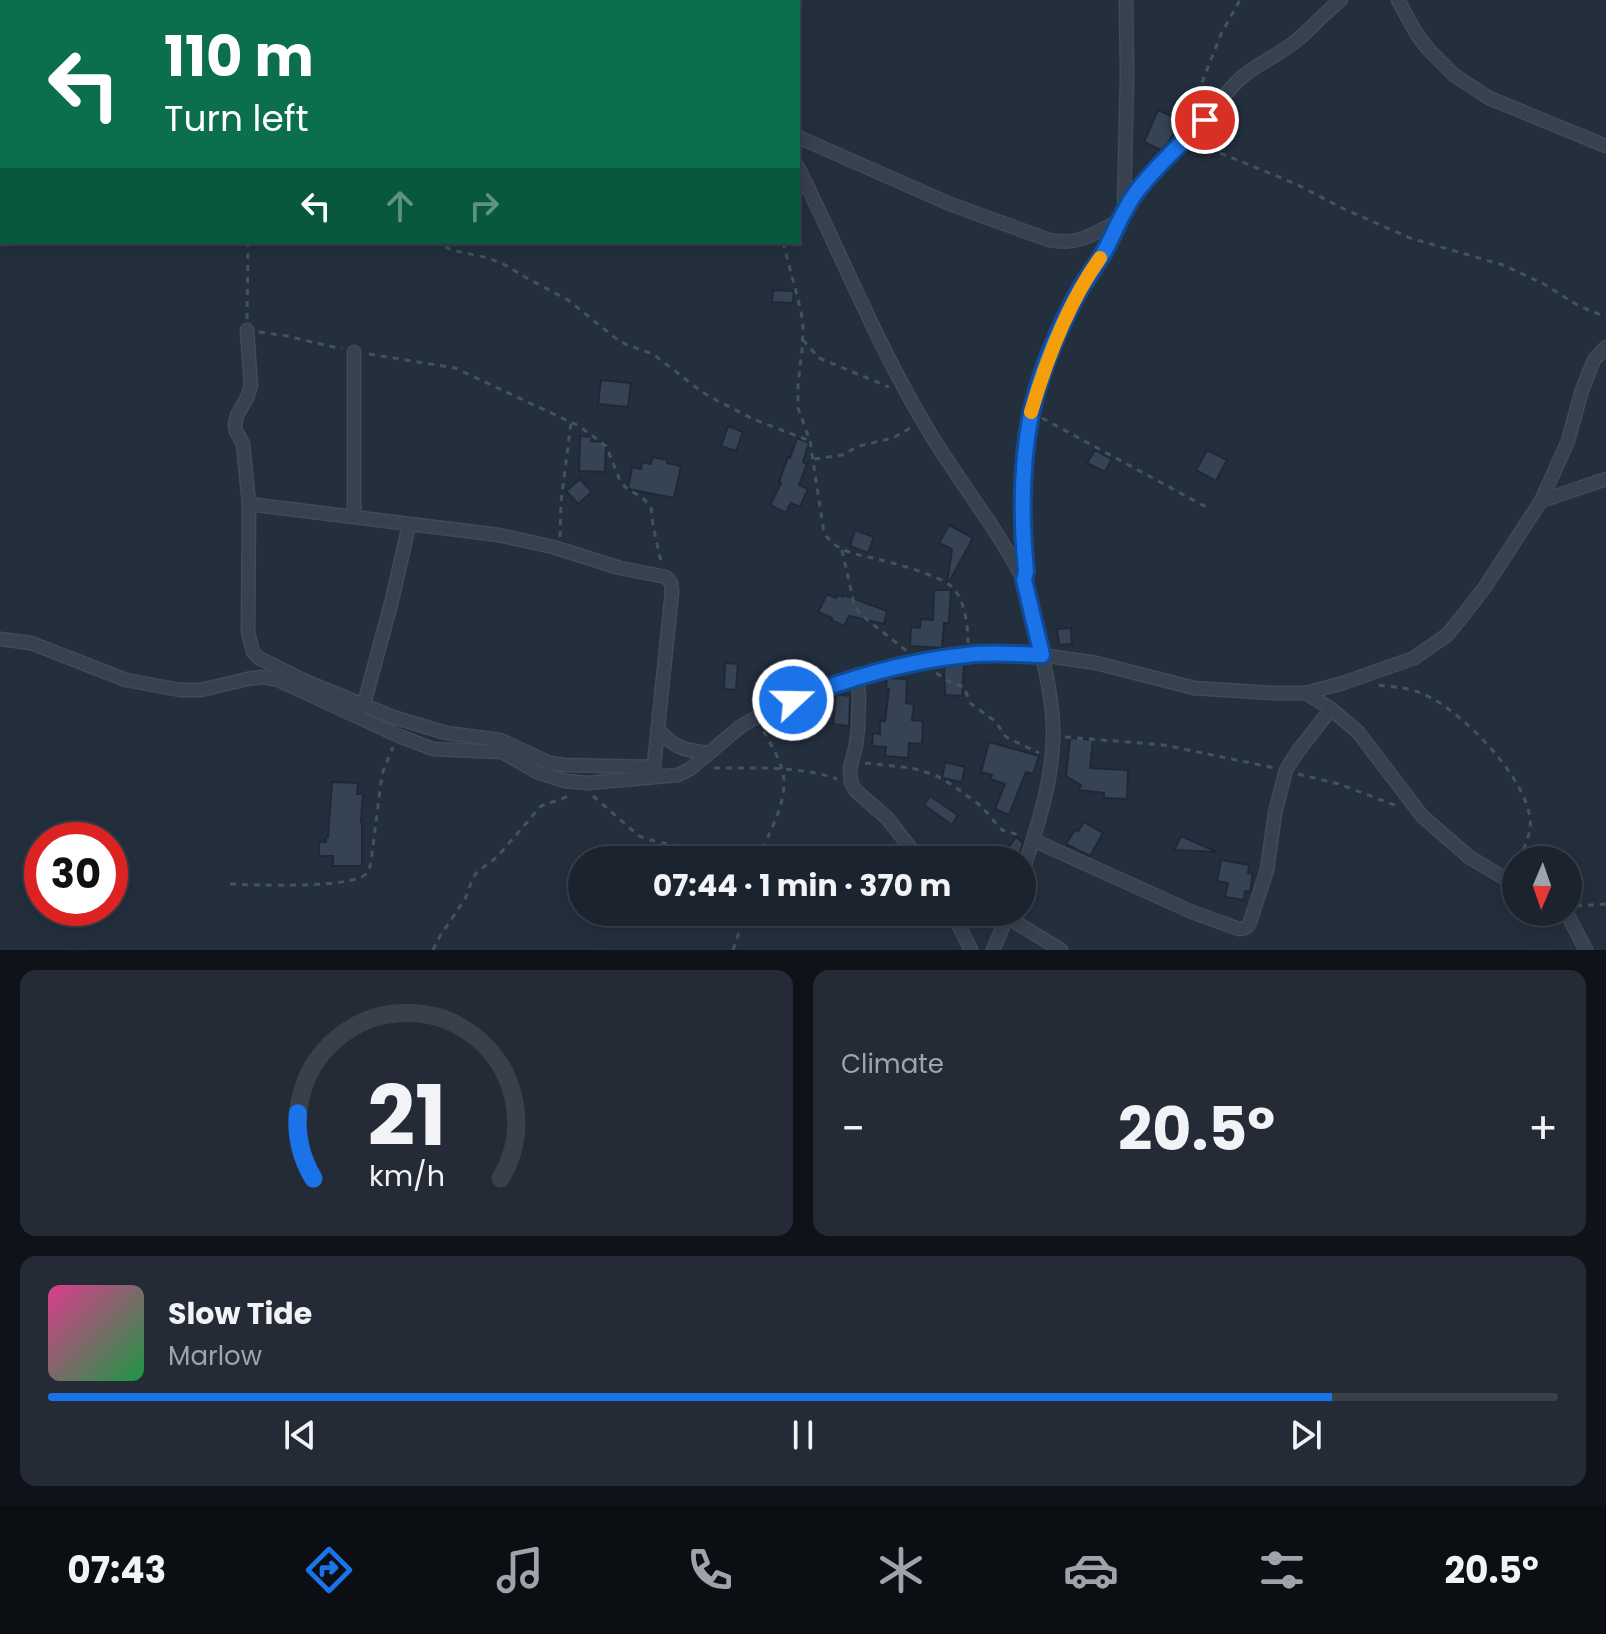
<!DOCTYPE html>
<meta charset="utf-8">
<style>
body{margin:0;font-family:Poppins,sans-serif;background:#242b36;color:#f1f3f6;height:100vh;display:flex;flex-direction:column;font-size:30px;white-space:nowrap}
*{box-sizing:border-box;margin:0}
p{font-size:26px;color:#a0a4aa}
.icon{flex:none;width:44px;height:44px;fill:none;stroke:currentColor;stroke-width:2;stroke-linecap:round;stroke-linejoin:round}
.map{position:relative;height:950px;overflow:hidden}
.details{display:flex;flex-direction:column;gap:20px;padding:20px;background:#0f1319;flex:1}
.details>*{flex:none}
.guide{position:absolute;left:0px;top:0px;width:800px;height:244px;box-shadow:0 4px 20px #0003,0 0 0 2px #39404a;background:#0b6e4f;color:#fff;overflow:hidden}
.needle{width:52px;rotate:182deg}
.fabs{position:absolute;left:1502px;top:846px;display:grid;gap:16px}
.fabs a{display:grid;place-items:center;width:80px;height:80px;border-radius:50%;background:#1b232e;box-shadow:0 4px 20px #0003,0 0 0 2px #39404a;font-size:40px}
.speed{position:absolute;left:24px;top:822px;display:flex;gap:16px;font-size:40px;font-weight:700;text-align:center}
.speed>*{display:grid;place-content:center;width:104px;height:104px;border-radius:50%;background:#1b232e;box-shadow:0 4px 20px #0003,0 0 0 2px #39404a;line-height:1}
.speed .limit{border:12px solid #d22;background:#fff;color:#111}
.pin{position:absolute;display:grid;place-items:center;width:68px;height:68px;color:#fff;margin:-34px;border:4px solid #fff;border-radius:50%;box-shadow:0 2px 8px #0007}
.me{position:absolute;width:88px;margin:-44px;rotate:69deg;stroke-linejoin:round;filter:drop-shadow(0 0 6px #0008)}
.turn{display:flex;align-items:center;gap:28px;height:168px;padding:0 32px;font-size:36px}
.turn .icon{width:104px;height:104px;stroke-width:2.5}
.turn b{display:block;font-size:56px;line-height:68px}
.lanes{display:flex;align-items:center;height:76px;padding:0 32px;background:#0003;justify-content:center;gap:40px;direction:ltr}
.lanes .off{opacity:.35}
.big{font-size:60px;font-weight:700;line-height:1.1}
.details .widget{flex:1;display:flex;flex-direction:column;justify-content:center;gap:12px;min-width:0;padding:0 28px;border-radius:16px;background:#242b36}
.details .dial{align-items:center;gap:0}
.dial svg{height:208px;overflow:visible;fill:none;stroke:#39404a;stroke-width:7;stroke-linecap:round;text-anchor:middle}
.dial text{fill:#f1f3f6;stroke:none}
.song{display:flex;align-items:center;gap:24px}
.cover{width:96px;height:96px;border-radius:12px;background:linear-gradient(135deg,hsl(330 70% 55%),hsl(140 70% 35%))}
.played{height:8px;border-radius:4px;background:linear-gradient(90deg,#1a73e8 85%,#39404a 85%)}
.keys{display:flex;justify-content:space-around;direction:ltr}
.heat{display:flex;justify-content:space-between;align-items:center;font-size:44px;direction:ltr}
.details .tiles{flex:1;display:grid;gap:20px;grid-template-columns:1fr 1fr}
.widget:last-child{grid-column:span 2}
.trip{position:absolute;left:568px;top:846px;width:468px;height:80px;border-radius:40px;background:#1b232e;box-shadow:0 4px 20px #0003,0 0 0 2px #39404a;font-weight:700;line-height:80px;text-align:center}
.menu{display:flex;height:128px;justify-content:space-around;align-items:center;background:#0b0e12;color:#a0a4aa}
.menu .icon{width:56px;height:56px}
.menu .current{color:#1a73e8}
.menu b{font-size:36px;color:#f1f3f6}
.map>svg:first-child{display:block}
.building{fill:#364354;stroke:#1f2835;stroke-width:2}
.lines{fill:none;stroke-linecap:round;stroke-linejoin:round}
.minor-casing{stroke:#414a57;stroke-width:15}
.path{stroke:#3f5557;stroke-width:3;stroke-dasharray:6 6;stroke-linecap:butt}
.minor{stroke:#38414e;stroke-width:12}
.route-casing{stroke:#114b97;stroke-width:20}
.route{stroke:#1a73e8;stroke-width:14}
.slow{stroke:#f59e0b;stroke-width:14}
</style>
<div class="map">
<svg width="1606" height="950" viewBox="0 0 1606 950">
<rect width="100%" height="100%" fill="#242f3e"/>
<g class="building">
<polygon points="1158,110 1180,120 1169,142 1161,150 1144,142"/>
<polygon points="773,290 794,291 793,303 772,302"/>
<polygon points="601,380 631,383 628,407 598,404"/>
<polygon points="728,426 743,432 736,451 721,446"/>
<polygon points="580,436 592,437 591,441 606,442 605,472 579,471"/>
<polygon points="797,438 809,443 803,462 807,464 799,485 808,489 800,507 791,503 786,513 770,505 781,483 779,482 788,457 790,458"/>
<polygon points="1095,450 1112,459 1105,472 1087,463"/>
<polygon points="1207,450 1227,460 1216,481 1196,470"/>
<polygon points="652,457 668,460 667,463 681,466 674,498 628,489 632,467 641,469 642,462 651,464"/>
<polygon points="580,479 592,492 578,504 566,491"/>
<polygon points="949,525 973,538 948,584 947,583 952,549 939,543"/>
<polygon points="855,530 874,537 868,553 850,546"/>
<polygon points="934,590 951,590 949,623 944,623 942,648 910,646 911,627 920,628 921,619 933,620"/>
<polygon points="827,594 836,598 837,595 843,597 844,595 887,611 884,624 849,616 844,626 831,620 832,618 818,612"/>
<polygon points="1071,628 1072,644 1059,645 1057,629"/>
<polygon points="725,663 738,664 736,690 724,689"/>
<polygon points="964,664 962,696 945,695 944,667"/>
<polygon points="887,678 907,679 906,703 914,704 912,720 923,721 922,744 909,743 908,758 885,756 886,747 872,746 873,733 880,734 880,721 885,721 889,689 886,689"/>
<polygon points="836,694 850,696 849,726 833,724"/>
<polygon points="1070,738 1093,740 1090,768 1128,770 1127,799 1104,798 1104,793 1078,790 1081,785 1066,776"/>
<polygon points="989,742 1039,756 1033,774 1026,772 1009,815 995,809 1005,784 990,779 992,775 981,772"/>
<polygon points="945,762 965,767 962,782 942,778"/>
<polygon points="332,782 358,783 357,794 363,794 361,822 362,822 362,866 333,866 333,856 319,856 319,842 326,842 326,837 328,837"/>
<polygon points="930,796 958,815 952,825 924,805"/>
<polygon points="1084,822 1103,833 1090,856 1066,844 1075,830 1078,831"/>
<polygon points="1181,836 1215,851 1215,852 1174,850"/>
<polygon points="1016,837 1023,843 1020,852 1014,860 999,860"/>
<polygon points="1221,860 1249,865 1248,873 1253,874 1250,892 1245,891 1244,900 1225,897 1228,883 1217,881"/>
</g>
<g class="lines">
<g class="minor-casing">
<g id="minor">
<polyline points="732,0 733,2"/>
<polyline points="1398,0 1416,33 1428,49 1454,75 1489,98 1606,146"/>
<polyline points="299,2 299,0"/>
<polyline points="518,2 518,0"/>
<path d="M798,137L950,204L1049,240C1079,246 1093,234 1119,221"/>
<path d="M798,167C839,250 874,337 921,418C952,473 993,521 1022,577C1031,595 1035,622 1039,642C1046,672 1054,706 1053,738C1052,785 1036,830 1022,874"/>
<polyline points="1124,209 1127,75 1126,0"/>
<polyline points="247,330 251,386 247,398 237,415 235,425 236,431 243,444 249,504 248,632 253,652 259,658 305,681 393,717 446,733 500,740 550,763 564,765 654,767"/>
<polyline points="354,352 354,516"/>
<polyline points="1541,501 1606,479"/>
<polyline points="249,504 499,535 553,547 620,568 666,577 671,583 672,592 653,775"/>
<path d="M1024,580L1026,571C1021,520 1021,465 1031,414C1039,375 1056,335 1074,300C1083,284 1094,269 1103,254C1116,232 1123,210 1138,190C1156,166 1180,145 1201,124C1215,109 1226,91 1241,78C1258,63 1279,55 1296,41C1312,28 1325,12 1341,0"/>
<polyline points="0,639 31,643 126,680 180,690 201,690 247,679 263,677 278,680 399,736 433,749 502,752 537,772 565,781 588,783 678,775 690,769 741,726 775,707 856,677 883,669 921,662 968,654 1042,655 1096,663 1194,688 1273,693 1306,693 1343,683 1414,658 1447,635 1461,618 1485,587 1541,501 1568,441 1582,390 1594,360 1606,347"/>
<polyline points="856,677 859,694 858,728 856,745 850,769 851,782 855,790 887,818 920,860"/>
<polyline points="1306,693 1331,709 1358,732 1422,816 1469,857 1516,885"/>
<polyline points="364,704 392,600 409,525"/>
<path d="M658,729C674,748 684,750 708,753"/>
<polyline points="1033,840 1192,912 1239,929 1245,928 1249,925 1267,870 1275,813 1286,770 1298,751 1331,709"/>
<polyline points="952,912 971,950"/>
<polyline points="1566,912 1586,950"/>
<polyline points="1007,917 1061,950"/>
<polyline points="993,950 1009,912"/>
</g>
</g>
<g class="path">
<polyline points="219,0 220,2"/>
<polyline points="1189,116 1221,34 1240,0"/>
<polyline points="1198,144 1296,184 1342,208 1410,238 1503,265 1542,283 1579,306 1606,317"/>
<polyline points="434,242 452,250 488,258 507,266 525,277 568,300 618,340 627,345 653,354 702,392 718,401 753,419 810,441"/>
<path d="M783,242L801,311L803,327L802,351L798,384V408L810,441L824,533C836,551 854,554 873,558C890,562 944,576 954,589C965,602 968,626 968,643"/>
<polyline points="247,319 248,242"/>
<polyline points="259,332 287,336 342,349"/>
<polyline points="803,340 819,358 889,387"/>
<polyline points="369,354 455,368 579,426 606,446 619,478 625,487 644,499 651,508 653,526 661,562"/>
<polyline points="1042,418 1208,508"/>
<polyline points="814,459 842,455 859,446 893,438 912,427"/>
<polyline points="560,537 561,502 571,422"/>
<polyline points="842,550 854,604 860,614 908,652"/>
<polyline points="936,673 950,682 964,687 970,703 995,721 1006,737 1039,753"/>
<path d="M1379,685C1390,687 1404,687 1415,691C1456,703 1526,776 1530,819C1532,833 1524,847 1519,860"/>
<polyline points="1065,737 1164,745 1275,768"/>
<polyline points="865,763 912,768 935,775 954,786 981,806 1002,830 1022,836"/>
<path d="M714,768C750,768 803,766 837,779"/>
<polyline points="1298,774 1339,784 1397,806"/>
<polyline points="593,796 639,836 654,841 693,849 732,860"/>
<path d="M758,860C768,833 791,798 782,769C778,756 769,741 762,729"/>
<path d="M230,884C254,885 350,889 366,874C369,870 370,867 371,862L382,774L393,747"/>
<polyline points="1576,906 1606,904"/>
<polyline points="433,950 440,936 465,899 473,878 477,872 497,857 541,806 569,796"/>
<polyline points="733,950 746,912"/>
</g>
<use href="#minor" class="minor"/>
</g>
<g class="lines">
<g class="route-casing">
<path id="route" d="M793,700C850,678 906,661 967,655C991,652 1017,654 1042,655L1024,580L1026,571C1021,520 1021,465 1031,414C1039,376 1056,335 1074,300C1082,284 1093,270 1103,254C1115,233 1122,210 1138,190C1157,165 1182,143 1205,120"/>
</g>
<use href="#route" class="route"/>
<path class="slow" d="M1031,412C1047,358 1068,303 1100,258"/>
</g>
</svg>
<div class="fabs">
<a><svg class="needle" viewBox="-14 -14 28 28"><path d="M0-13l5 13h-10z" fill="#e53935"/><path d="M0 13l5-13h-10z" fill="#a0a4aa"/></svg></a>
</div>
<div class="speed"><div class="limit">30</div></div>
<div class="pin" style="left:1205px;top:120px;background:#d93025"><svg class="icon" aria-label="arrive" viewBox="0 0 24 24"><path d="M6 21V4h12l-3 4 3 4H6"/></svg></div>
<svg class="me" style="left:793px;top:700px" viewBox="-20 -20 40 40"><circle r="17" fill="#1a73e8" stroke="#fff" stroke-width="3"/><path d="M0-11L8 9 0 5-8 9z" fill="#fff"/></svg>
<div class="trip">07:44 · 1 min · 370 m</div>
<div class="guide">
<div class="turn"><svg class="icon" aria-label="left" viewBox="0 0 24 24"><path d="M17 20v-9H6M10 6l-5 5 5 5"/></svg><div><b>110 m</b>Turn left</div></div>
<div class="lanes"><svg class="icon" aria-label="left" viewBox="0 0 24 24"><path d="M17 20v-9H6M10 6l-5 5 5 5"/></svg><svg class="icon off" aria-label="ahead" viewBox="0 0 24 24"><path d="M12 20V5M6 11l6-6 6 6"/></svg><svg class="icon off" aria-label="right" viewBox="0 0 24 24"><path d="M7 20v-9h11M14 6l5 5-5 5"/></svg></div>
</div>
</div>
<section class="details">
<div class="tiles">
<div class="widget dial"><svg viewBox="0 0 100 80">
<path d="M14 69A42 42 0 1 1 86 69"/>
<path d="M14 69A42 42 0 0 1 8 44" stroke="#1a73e8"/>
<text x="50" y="56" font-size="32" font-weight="700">21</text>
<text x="50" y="72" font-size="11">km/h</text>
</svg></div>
<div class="widget"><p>Climate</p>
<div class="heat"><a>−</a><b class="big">20.5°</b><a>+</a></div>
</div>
<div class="widget">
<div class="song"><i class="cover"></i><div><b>Slow Tide</b><p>Marlow</p></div></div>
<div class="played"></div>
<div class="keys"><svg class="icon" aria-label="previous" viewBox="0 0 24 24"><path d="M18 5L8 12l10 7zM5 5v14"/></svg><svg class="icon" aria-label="pause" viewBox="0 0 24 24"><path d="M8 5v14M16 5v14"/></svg><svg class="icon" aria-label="next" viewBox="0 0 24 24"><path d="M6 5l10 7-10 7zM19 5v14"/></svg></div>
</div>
</div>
</section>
<nav class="menu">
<b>07:43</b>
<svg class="icon current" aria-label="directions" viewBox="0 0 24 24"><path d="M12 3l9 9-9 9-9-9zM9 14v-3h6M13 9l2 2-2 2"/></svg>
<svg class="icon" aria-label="music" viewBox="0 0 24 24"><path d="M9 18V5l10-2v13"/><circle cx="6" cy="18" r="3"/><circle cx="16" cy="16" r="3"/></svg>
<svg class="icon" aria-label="phone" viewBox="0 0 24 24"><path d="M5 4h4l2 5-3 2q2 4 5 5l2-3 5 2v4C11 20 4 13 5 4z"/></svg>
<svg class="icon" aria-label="climate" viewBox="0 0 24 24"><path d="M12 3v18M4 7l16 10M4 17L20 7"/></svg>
<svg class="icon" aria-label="car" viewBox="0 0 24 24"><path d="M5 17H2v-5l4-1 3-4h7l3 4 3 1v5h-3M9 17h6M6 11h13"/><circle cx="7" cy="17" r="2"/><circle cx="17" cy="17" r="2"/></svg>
<svg class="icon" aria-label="filters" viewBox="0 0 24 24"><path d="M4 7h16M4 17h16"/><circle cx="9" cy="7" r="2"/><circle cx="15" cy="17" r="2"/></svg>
<b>20.5°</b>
</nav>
